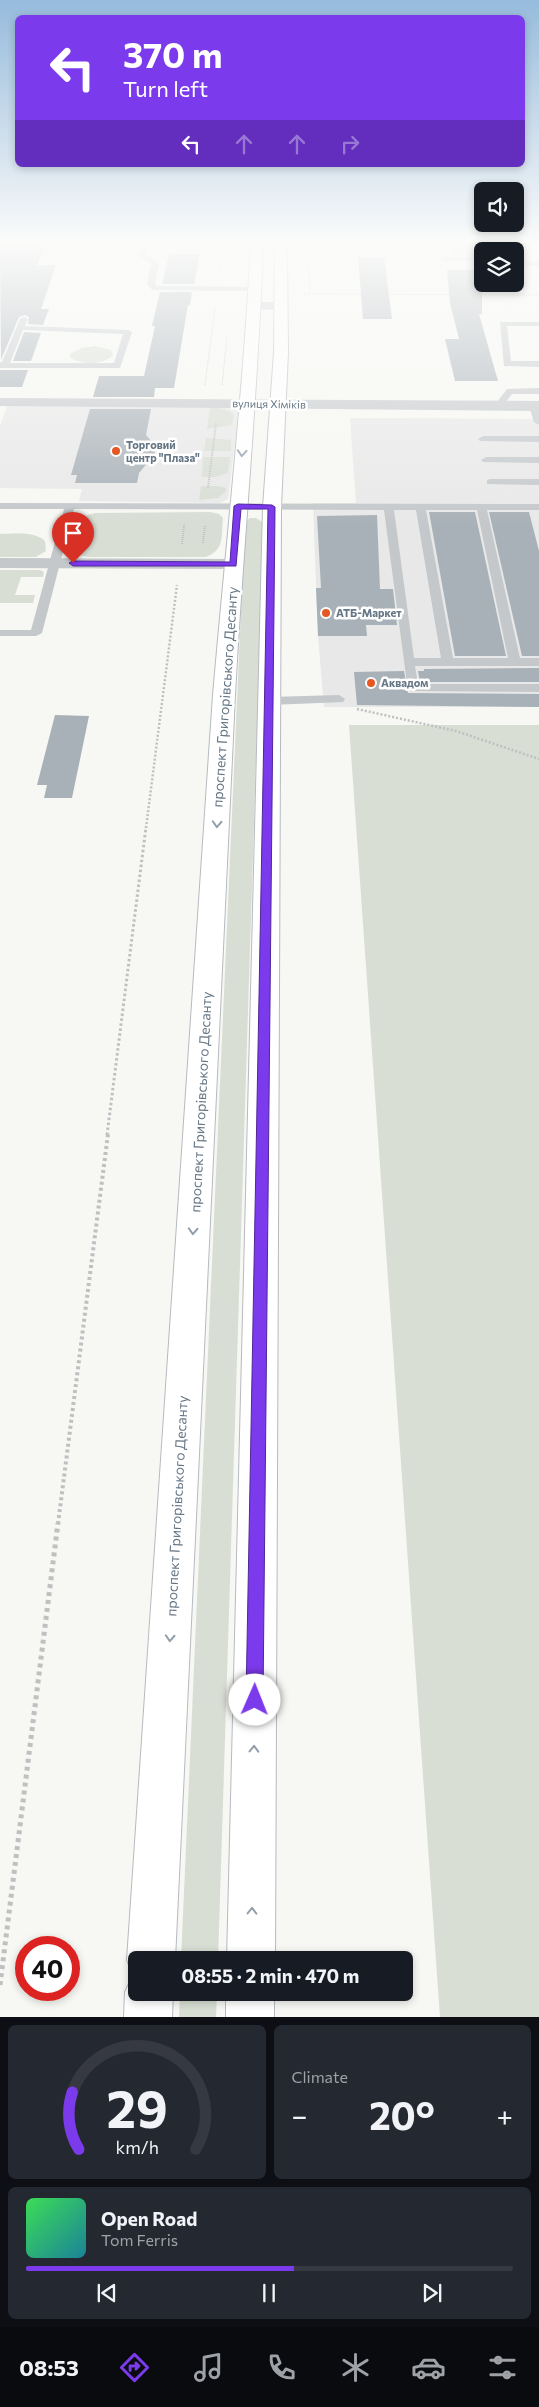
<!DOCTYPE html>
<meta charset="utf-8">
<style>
body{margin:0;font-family:Commissioner,sans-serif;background:#242831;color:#f1f3f6;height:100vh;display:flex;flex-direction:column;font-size:19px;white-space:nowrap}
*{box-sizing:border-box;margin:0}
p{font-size:16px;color:#9ea1a6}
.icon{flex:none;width:28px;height:28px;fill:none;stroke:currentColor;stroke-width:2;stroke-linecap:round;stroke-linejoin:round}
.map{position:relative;height:2017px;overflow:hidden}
.drawer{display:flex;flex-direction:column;gap:8px;padding:8px;background:#0d0f14;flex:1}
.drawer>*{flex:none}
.top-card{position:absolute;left:15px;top:15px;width:510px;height:152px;border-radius:8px;box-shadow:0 2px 8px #0003;background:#7c3aed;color:#fff;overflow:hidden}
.fabs{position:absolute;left:474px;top:182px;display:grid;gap:10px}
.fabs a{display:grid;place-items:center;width:50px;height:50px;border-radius:8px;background:#171b24;box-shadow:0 2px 8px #0003;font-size:25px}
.speed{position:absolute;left:15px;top:1936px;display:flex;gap:10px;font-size:25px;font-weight:700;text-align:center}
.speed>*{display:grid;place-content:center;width:65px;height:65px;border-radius:50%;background:#171b24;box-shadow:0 2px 8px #0003;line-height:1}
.speed .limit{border:8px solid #d22;background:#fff;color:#111}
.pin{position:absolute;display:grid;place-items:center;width:42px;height:42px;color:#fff;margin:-51px -21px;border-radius:50% 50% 50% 0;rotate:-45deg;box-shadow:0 0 5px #0007}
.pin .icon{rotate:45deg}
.me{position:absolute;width:55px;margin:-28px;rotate:1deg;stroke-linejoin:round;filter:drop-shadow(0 0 4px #0008)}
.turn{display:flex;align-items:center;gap:18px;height:105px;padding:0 25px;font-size:22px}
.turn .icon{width:65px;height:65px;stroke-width:2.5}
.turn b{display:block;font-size:35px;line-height:42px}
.lanes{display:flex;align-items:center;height:48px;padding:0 25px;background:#0003;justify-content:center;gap:25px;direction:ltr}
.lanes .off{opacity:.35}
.big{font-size:38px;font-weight:700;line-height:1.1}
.drawer .widget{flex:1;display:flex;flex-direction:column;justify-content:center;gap:8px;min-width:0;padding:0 18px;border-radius:8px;background:#242831}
.drawer .dial{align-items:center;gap:0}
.dial svg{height:130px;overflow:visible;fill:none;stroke:#363941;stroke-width:7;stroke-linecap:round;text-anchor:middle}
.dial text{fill:#f1f3f6;stroke:none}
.song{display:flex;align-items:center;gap:15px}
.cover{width:60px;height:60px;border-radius:8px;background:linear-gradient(135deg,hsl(130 70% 55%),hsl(190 70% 35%))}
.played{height:5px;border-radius:2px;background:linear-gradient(90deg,#7c3aed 55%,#363941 55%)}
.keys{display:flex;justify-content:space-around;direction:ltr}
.heat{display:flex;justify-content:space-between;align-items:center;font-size:28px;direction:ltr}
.drawer .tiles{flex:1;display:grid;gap:8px;grid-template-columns:1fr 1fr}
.widget:last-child{grid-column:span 2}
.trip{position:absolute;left:128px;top:1951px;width:285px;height:50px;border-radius:8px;background:#171b24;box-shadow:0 2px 8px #0003;font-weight:700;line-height:50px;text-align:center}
.menu{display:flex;height:80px;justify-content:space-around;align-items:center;background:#090b0e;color:#9ea1a6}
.menu .icon{width:35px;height:35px}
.menu .active{color:#7c3aed}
.menu b{font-size:22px;color:#f1f3f6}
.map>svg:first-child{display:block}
.built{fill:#e7e8e7}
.green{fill:#d8ded4}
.building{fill:#a8b1b7}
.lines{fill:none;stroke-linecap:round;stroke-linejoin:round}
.secondary-casing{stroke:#b6bbc0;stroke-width:2}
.path-far5{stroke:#bec0c2;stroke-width:1;stroke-dasharray:1 1;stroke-linecap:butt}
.path-far4{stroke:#bec0c2;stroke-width:2;stroke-dasharray:1 1;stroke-linecap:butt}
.path-far3{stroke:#bec0c2;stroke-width:2.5;stroke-dasharray:2 2;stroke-linecap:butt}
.path-far2{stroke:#bec0c2;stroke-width:3;stroke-dasharray:2.5 2.5;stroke-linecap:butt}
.path-far1{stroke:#bec0c2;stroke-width:4;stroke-dasharray:3 3;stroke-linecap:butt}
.path{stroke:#bec0c2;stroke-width:5;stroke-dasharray:4 4;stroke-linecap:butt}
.lane{fill:#c4c8cb;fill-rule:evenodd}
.street{fill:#c4c8cb;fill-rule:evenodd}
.secondary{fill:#fff;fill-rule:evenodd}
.oneway{stroke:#939faa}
.route{fill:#7c3aed;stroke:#51269a}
.poi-dot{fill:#e65724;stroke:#fff;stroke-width:2}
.labels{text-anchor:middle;stroke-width:5;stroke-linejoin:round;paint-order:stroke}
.far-street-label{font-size:11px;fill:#657685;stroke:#fff}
.far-poi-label{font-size:11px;font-weight:bold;fill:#657685;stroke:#fff;text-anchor:start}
.street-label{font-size:14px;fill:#657685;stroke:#fff}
</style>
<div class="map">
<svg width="539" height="2017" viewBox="0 0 539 2017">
<rect width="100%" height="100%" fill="#f7f7f3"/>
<g class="built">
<polygon points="0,244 85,244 81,257 0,257"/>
<polygon points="7,406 228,407 239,411 228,499 220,503 79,501 82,489 0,488 0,426"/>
<polygon points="350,418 539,419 539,707 324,707 318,636 313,503 356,503"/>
</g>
<g class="green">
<polygon points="451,244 489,244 490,251 482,251 482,257 453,256"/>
<path d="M95,346L111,350L113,355C104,365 81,366 70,357V354L82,348Z"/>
<path d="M210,407C219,408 227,408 234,415L232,425L207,429Z"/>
<polygon points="206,438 231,440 231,451 204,451"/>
<polygon points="203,457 230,457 228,473 215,477 202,477"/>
<polygon points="201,486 219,486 226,488 226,491 218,498 199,500"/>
<path d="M210,512L219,514L223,518C221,536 225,550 206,557H87L75,554L71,549C75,528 73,518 95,513Z"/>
<polygon points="250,518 256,518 262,522 261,600 218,1960 181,1960 245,522"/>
<path d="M0,534C14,534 34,531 45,541L46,551L36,557H0Z"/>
<polygon points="0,570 40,570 44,572 43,577 21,577 15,595 35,595 33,603 0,603"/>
<polygon points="349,725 539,725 539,2017 440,2017"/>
<polygon points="180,1993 217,1993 216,2017 179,2017"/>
</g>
<g class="building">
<polygon points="0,244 45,244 37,265 56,265 41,309 49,309 43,325 28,324 29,317 25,315 19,317 1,360"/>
<polygon points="169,254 200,254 194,284 162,284"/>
<polygon points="358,257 384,257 392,319 363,319"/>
<polygon points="447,270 482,270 482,314 479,314 498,381 455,381 445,339 459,339 450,303"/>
<polygon points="160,292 192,292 190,305 188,305 174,388 155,388 154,397 93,397 99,376 144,376 155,326 152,326"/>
<polygon points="24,332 41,333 31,361 13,361"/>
<polygon points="0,370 28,370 22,387 0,387"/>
<polygon points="90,409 151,409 146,435 153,443 155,454 139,473 137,483 75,483 77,475 71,475"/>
<polygon points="429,512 475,512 506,656 455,656"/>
<polygon points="489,512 529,512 539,551 539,656 522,656"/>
<polygon points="377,515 380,589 393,589 397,625 366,625 367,636 318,636 316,588 321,588 317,516"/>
<polygon points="539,668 539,682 420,682 418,671 424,671 424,669"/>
<polygon points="404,671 408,693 539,694 539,707 357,705 354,672"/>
<polygon points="55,715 89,716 72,798 44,798 47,785 37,785"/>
</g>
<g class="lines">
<g class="secondary-casing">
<g id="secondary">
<path d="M251,244H263C258,395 243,545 235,695L175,1960H136V1992H173L172,2017H124L125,1992L133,1975L127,1960L213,695C226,545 243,395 251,244Z"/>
<polygon points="275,244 287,244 288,352 281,507 275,1960 227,1960 263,507 274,352"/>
<rect x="226" y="1992" width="48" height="25"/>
</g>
</g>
<g class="path-far5">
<polyline points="308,244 310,294"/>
<polyline points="219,271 221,244"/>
<polyline points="302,294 539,295"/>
<polyline points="205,385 215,307"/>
<polyline points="222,385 227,337"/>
</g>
<g class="path-far4">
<polyline points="208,488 216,423"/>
<polyline points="203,543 205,525"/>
<polyline points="182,544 184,525"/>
</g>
<g class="path-far3">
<polyline points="357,709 456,731 539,759"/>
<polyline points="146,828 177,585"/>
</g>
<polyline class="path-far2" points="107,1135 146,827"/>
<polyline class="path-far1" points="58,1524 108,1134"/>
<polyline class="path" points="0,1985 58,1523"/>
<g class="lane">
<polygon points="142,244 148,244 146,254 159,263 155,284 157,286 254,287 258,289 254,291 152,290 147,284 151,264 138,255"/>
<polygon points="504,244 510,244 513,251 507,251"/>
<polygon points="446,257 482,257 482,261 443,261 442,259"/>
<polygon points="515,261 539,262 539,266 515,265"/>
<path d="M24,317L28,319L25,326L128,330L132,332L120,368H0V362H2L20,319ZM23,330L123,334L114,363H10Z"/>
<polygon points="500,322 539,322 539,326 507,326 511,361 539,361 539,367 504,366"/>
<polygon points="539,388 539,394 512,394 501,408 494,406 507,389"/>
<polygon points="533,403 536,404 539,410 539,425 534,422 529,406"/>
<polygon points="483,436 539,436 539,442 480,441 478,439"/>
<polygon points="486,457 539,457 539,463 483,462 481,460"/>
<polygon points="490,479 539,479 539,485 487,484 487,480"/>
<path d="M0,503L539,504V510H487L520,658H539V666H415L418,684H539V692L408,691L384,510L74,509L42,633L36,636H0V630H31L64,509H0ZM394,510H416L441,658H414ZM426,510H477L508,658H453Z"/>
<polygon points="339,695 345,699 343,702 270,705 264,701 270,697"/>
</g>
<g class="street">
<polygon points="254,302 280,302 286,306 280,310 249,309 248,306 249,303"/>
<polygon points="0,398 539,401 539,411 0,406"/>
<polygon points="0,558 233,559 239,560 242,564 239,568 233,569 0,568"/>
</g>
<use href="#secondary" class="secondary"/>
</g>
<defs><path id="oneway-chevron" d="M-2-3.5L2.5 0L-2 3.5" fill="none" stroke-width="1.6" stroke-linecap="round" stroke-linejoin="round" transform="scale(1.25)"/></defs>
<g class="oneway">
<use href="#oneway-chevron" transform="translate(242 453) rotate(94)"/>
<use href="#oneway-chevron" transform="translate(217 824) rotate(93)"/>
<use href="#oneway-chevron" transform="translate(193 1231) rotate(93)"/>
<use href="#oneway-chevron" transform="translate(170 1638) rotate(93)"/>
<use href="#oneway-chevron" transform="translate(254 1749) rotate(-89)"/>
<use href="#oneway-chevron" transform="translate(252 1911) rotate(-89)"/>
</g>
<linearGradient id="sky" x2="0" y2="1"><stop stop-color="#96bbdc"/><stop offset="0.46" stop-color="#fbfbfa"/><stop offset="1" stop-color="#fbfbfa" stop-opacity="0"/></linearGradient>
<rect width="539" height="526" fill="url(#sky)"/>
<polygon class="route" points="238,504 272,505 275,507 263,1700 261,1706 255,1709 249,1706 246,1700 268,509 241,509 236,566 73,566 69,563 73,561 230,562 234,506"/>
<g class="poi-dot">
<circle cx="116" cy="451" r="5"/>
<circle cx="326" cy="613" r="5"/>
<circle cx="371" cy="683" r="5"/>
</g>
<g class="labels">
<g class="far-street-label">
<text transform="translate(269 404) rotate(1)" y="4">вулиця Хіміків</text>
</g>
<g class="far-poi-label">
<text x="126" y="449">Торговий<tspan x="126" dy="13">центр "Плаза"</tspan></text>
<text x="336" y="617">АТБ-Маркет</text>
<text x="381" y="687">Аквадом</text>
</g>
<g class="street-label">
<text transform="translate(225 697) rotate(-86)" y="5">проспект Григорівського Десанту</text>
<text transform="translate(201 1102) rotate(-87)" y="5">проспект Григорівського Десанту</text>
<text transform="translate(177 1506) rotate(-87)" y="5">проспект Григорівського Десанту</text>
</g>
</g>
</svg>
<div class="fabs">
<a><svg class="icon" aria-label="sound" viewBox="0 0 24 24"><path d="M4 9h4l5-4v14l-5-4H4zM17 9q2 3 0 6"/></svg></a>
<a><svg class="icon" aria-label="layers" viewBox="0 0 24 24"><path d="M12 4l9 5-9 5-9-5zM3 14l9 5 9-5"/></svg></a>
</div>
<div class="speed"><div class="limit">40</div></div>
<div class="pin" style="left:73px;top:563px;background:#d93025"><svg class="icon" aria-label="arrive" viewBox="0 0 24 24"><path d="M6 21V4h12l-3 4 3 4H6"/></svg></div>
<svg class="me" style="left:255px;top:1700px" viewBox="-20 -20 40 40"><circle r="19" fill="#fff"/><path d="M0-13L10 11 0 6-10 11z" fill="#7c3aed"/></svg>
<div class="trip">08:55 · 2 min · 470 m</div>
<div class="top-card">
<div class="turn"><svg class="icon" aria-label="left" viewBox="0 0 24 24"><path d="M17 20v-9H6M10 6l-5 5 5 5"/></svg><div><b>370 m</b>Turn left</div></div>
<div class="lanes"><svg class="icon" aria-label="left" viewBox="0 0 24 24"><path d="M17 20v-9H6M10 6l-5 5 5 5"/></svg><svg class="icon off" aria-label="ahead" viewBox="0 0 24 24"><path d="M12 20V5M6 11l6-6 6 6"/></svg><svg class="icon off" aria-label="ahead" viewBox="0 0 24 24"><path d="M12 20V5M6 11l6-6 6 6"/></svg><svg class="icon off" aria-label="right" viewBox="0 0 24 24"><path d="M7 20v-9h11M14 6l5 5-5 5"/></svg></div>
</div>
</div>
<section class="drawer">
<div class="tiles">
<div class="widget dial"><svg viewBox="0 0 100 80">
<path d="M14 69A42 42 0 1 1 86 69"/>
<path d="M14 69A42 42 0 0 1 10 34" stroke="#7c3aed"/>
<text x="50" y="56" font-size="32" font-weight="700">29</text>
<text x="50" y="72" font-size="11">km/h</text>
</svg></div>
<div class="widget"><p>Climate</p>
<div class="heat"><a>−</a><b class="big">20°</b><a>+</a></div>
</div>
<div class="widget">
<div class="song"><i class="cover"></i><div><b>Open Road</b><p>Tom Ferris</p></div></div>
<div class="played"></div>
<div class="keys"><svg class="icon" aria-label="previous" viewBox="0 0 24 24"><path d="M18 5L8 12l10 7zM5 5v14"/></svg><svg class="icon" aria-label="pause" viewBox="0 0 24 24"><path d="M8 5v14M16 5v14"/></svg><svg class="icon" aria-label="next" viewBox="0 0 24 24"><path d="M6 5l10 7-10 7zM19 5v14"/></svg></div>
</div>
</div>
</section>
<nav class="menu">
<b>08:53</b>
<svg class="icon active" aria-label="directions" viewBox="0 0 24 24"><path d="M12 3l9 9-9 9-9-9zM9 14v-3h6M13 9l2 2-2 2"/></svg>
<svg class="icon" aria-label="music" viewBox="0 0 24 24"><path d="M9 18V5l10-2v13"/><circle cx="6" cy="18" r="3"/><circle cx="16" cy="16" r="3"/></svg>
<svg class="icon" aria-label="phone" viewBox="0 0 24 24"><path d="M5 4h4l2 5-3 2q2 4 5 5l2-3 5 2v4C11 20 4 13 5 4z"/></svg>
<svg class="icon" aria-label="climate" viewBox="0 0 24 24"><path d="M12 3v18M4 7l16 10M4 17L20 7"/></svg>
<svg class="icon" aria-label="car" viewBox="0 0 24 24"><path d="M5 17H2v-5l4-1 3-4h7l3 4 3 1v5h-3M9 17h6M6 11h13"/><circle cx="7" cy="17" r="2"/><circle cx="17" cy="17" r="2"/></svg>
<svg class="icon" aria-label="filters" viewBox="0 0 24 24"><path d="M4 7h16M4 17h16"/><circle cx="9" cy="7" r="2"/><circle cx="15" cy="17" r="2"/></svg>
</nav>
